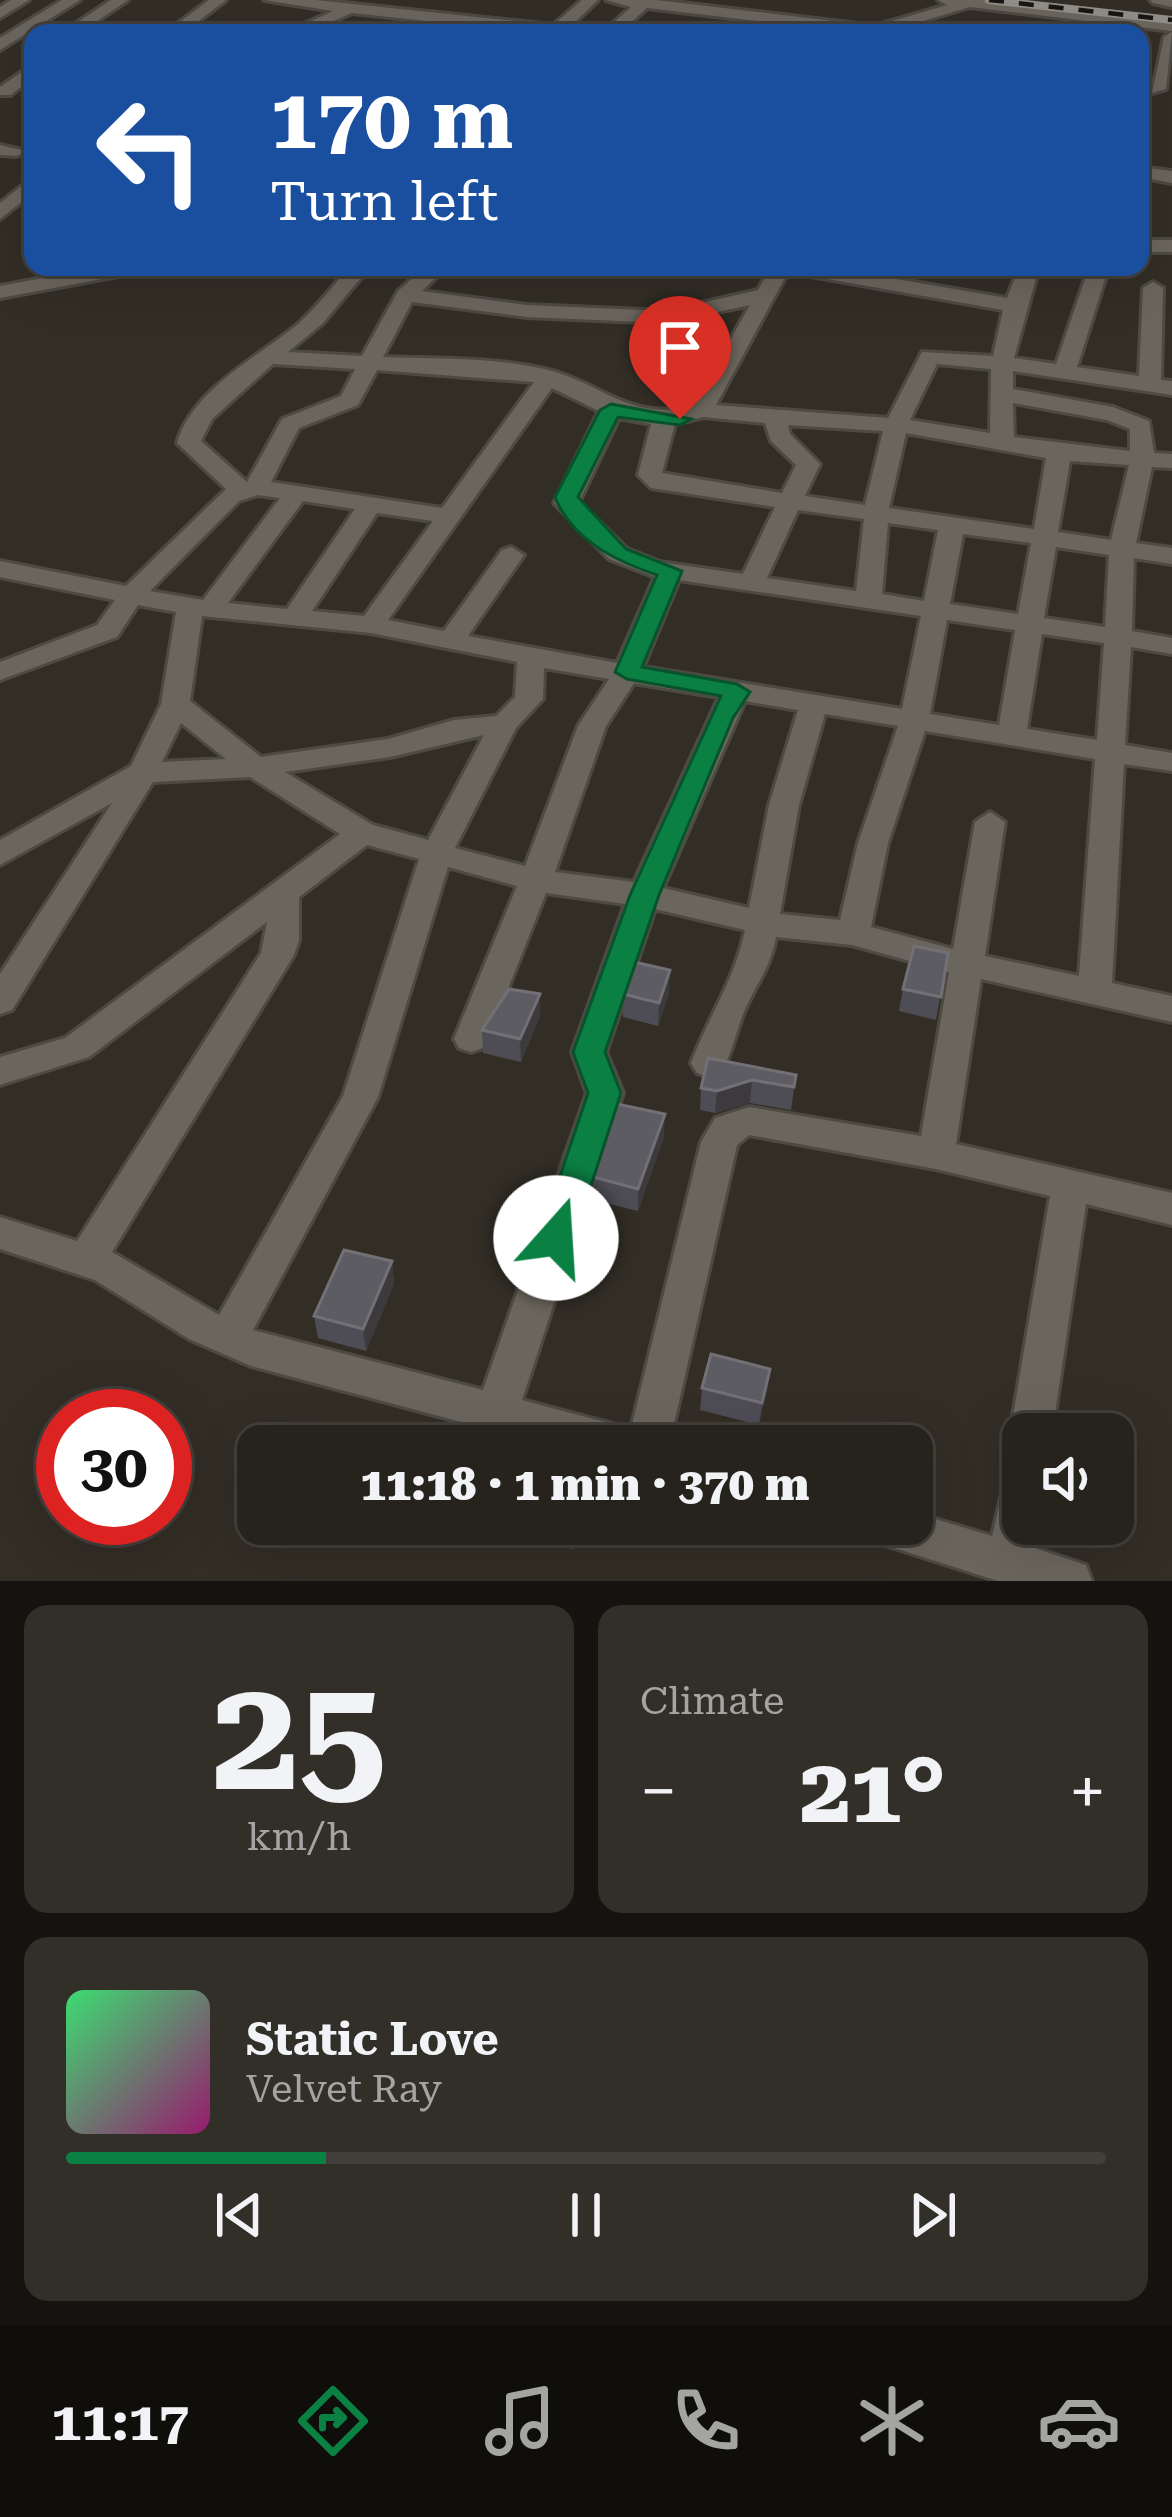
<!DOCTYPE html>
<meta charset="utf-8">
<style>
body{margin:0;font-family:"Roboto Serif",serif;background:#322f29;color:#f1f3f6;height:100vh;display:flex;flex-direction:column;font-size:45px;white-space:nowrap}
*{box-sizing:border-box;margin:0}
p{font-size:39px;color:#a4a4a3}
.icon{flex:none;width:66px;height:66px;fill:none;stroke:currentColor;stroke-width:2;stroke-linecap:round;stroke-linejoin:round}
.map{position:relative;height:1581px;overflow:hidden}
.drawer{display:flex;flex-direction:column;gap:24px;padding:24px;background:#15130f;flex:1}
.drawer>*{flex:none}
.top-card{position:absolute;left:24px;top:24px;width:1125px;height:252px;border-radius:24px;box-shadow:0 12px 48px #0002,0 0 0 3px #423f3b;background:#1a4fa0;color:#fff;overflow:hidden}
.fabs{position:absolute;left:1002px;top:1413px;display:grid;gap:24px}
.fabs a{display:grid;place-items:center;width:132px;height:132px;border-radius:24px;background:#26221c;box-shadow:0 12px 48px #0002,0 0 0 3px #423f3b;font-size:60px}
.speed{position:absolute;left:36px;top:1389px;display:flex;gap:24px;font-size:60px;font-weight:700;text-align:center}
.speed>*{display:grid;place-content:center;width:156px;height:156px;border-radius:50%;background:#26221c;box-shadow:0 12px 48px #0002,0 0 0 3px #423f3b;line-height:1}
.speed .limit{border:18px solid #d22;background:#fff;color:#111}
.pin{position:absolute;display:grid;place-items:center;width:102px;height:102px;color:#fff;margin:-123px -51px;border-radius:50% 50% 50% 0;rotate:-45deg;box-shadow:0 0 12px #0007}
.pin .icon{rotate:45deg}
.me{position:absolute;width:132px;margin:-66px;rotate:19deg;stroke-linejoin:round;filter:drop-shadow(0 0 9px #0008)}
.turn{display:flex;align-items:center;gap:42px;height:252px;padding:0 48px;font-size:54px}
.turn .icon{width:156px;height:156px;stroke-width:2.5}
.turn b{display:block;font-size:84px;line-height:102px}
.big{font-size:90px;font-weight:800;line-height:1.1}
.drawer .widget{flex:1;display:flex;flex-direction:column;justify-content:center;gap:18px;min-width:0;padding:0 42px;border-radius:24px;background:#322f29}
.drawer .dial{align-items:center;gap:0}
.dial b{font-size:156px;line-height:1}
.song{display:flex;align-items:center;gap:36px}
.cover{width:144px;height:144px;border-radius:18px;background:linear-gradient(135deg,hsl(140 70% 55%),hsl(320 70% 35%))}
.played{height:12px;border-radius:6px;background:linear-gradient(90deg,#0b8043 25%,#423f3b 25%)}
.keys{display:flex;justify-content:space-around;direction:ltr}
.heat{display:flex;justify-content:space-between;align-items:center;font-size:66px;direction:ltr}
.drawer .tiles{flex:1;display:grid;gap:24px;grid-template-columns:1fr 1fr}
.widget:last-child{grid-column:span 2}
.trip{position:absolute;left:237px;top:1425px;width:696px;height:120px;border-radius:24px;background:#26221c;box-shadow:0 12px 48px #0002,0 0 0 3px #423f3b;font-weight:800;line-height:120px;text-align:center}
.menu{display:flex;height:192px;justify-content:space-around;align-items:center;background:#0f0e0b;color:#a4a4a3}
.menu .icon{width:84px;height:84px}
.menu .active{color:#0b8043}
.menu b{font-size:54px;color:#f1f3f6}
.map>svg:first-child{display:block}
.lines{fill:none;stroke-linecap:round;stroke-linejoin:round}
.minor-casing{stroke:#4d4943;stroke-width:6}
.minor{fill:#6b665d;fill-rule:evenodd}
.rail-casing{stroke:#918e87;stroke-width:8}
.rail{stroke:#181613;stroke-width:4.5;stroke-dasharray:15;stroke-linecap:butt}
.wall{fill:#4e4d55}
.shaded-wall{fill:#3c3a3c}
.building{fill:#5e5c63;stroke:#727075;stroke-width:3}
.route{fill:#0b8043;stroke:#07532c;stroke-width:3}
</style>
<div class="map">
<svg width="1172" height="1581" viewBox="0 0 1172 1581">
<rect width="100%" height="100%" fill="#322e26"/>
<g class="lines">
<g class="minor-casing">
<g id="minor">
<polygon points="11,0 29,0 0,18 0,7"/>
<polygon points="62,0 80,0 0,50 0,38"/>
<polygon points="111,0 128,0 80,33 61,33"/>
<polygon points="209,0 226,0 183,33 165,33"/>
<polygon points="264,0 315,0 553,25 582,0 598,0 570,27 591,33 539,33 352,13 306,33 285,33 333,11"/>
<polygon points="606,0 656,0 875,26 947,5 938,0 985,0 1172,21 1172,31 970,7 883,33 858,33 647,8 619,33 602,33 631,7"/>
<polygon points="1150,0 1172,0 1172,7 1153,3"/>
<polygon points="1172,32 1166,89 1152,93 1164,37"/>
<polygon points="33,64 33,77 11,95 0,95 0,87"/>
<polygon points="0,145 26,151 17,156 0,155"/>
<polygon points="1140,167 1172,171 1172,183 1140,177"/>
<polygon points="33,177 33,193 0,219 0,203"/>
<rect x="1140" y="240" width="32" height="12"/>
<polygon points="102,267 144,267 134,273 0,298 0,286"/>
<path d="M349,267H370L323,323L288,352L362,356L398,291L425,267H447L422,291L527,305L666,311L758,290L771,267H826L1007,298L1019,267H1039L1014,358L1056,364L1087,273L1097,267L1107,273L1077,367L1139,376L1143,288L1153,282L1163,288L1161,380L1172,381V395L1013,371V389L1113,407L1149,421L1154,453L1172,454V468L1152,467L1136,543L1172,548V564L1134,558L1132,631L1172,638V654L1131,647L1125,745L1172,753V771L1124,764L1112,983L1172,996V1022L981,979L956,1144L1172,1193V1225L1086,1204L1052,1434H1023V1450L1016,1448L1010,1434L1050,1196L936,1169L749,1135L737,1145L669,1446H551L251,1366L189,1339L95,1280L0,1249V1217L77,1241L261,953L267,922L89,1057L0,1085V1057L65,1038L340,834L250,777L153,782L12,1010L0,1014V974L112,803L0,865V840L131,766L161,704L176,612L138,605L117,637L0,680V662L97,625L115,600L0,577V561L126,586L226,489L177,443C193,389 257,358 298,324C317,307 333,286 349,267ZM788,272L1003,310L993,356L922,352L888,418L716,405ZM412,302L527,317L666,323L750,305L693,405C635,423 603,385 552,371C499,357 438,359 383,357ZM273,364L355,369L341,396L282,419L247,482L201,441L212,419ZM937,364L991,369L990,433L910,420ZM377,370L534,382L442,508L271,482L299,428L358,405ZM552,388L599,411L554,503L609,559L655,577L617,663L468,636L524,555L511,547L502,550L444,631L388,620ZM1013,403L1107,420L1130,429V451L1014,437ZM703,417L765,423L771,441L796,465L782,493L662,473L675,424ZM619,418L651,424L638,475L651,488L775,507L743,574L660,562L627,549L579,502ZM788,425L883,431L865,505L805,496L820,464L790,434ZM906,433L1046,458L1034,529L889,508ZM1070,461L1129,465L1111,540L1058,532ZM258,495L280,498L203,600L150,591L239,501ZM303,501L355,509L287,609L228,603ZM798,510L864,519L856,591L767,578ZM377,513L433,521L364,616L312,611ZM888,523L938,530L924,601L882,594ZM963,534L1031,543L1018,614L950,604ZM1056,547L1109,555L1105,627L1044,618ZM679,580L921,616L902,709L643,667ZM202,616L371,633L517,662L515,697L496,716L454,720L388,739L261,757L190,701ZM947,620L1015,630L999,725L930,714ZM1042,634L1104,643L1097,740L1027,729ZM544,668L609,679L578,726L525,866L455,848L516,728L543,699ZM634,683L719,697L634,882L555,872L606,726ZM745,701L798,710L769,805L749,908L663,888ZM825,714L898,726L858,843L840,920L780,914L799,805ZM181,723L226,759L162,762ZM925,731L1095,759L1079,976L985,956L1005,822L990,812L975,822L953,949L871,927L888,843ZM484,735L428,840L373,825L285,772L390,757ZM367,845L419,859L343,1096L219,1315L112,1252L294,955L299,940V897ZM448,867L517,886L454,1039L459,1048L471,1052L483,1048L488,1039L546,893L625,904L572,1052L587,1093L483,1390L253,1330L378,1097ZM655,909L745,930C736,977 708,1018 691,1063L697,1073L709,1077L721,1073C731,1055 735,1036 742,1017C753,988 771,968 776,937L852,945L949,972L921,1136L749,1107L715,1118L701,1142L631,1429L522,1400L623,1093L606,1052Z"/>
<polygon points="1023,1463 1023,1524 1038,1524 1035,1548 1086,1565 1092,1581 998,1581 866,1539 860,1524 912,1524 912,1512 992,1536 1008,1469"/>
</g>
</g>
<use href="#minor" class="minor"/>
<g class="rail-casing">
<polyline id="rail" points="989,0 1172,20"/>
</g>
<use href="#rail" class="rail"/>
</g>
<g class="wall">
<polygon points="948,953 936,1020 899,1011 903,989"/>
<polygon points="669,993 658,1026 623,1017 623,994"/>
<polygon points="540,1016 521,1062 483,1053 482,1030"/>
<polygon points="708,1058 796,1075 791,1110 750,1103 715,1113 700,1110 701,1088"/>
<polygon points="664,1137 638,1211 593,1200 593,1177"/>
<polygon points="392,1261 394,1284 366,1351 318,1338 314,1316"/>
<polygon points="770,1369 759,1425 700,1410 702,1388"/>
<polygon points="511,1524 579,1524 572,1549 512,1533"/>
</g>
<g class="shaded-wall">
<polygon points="670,970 669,993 658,1026 659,1003"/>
<polygon points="540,994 540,1016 521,1062 520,1039"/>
<polygon points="752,1080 750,1103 715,1113 717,1091"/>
<polygon points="665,1114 664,1137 638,1211 638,1189"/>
<polygon points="392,1261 394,1284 366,1351 363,1329"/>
<polygon points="770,1369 767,1391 759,1425 762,1403"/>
<polygon points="573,1524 579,1524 572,1549 572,1528"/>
</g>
<g class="building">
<polygon points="914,946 948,953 941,997 903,989"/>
<polygon points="634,962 670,970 659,1003 623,994"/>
<polygon points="509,989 540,994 520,1039 482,1030"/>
<polygon points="708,1058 796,1075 794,1087 752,1080 717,1091 701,1088"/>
<polygon points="617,1104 665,1114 638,1189 593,1177"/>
<polygon points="344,1250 392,1261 363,1329 314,1316"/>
<polygon points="711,1354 770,1369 762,1403 702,1388"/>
<polygon points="533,1439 561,1446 531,1446"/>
</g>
<path class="route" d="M611,404L691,419L680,425L618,417L578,497L626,549L682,571L642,667L737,684L750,692L733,718L659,895L605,1052L621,1093L574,1238L569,1248L556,1252L544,1248L539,1238L588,1093L573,1052L630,895L721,696L627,679L615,672L657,575C616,561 572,540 555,497L600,410Z"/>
</svg>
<div class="fabs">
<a><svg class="icon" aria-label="sound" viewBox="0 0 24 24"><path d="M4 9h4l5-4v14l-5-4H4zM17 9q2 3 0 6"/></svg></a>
</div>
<div class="speed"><div class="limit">30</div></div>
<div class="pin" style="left:680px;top:419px;background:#d93025"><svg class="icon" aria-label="arrive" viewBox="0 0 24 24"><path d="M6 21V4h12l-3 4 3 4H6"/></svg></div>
<svg class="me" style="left:556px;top:1238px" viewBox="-20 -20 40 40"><circle r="19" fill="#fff"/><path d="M0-13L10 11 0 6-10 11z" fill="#0b8043"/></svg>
<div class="trip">11:18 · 1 min · 370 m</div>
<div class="top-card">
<div class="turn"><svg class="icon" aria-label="left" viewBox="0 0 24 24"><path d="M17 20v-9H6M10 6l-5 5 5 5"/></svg><div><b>170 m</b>Turn left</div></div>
</div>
</div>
<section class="drawer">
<div class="tiles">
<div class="widget dial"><b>25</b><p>km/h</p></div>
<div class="widget"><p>Climate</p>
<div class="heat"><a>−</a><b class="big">21°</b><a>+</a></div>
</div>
<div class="widget">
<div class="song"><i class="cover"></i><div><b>Static Love</b><p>Velvet Ray</p></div></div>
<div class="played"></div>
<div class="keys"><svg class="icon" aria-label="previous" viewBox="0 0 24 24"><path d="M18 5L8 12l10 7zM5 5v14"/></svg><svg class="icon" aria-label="pause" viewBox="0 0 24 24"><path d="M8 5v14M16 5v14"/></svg><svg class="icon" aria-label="next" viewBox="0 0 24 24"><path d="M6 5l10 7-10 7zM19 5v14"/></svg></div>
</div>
</div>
</section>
<nav class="menu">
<b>11:17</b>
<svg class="icon active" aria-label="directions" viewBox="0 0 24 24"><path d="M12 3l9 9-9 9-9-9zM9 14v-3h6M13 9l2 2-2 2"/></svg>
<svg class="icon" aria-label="music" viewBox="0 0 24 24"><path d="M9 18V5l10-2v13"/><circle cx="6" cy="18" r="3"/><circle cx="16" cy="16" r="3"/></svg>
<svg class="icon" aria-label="phone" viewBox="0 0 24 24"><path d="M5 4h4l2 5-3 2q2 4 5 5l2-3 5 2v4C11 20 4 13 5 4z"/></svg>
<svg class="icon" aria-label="climate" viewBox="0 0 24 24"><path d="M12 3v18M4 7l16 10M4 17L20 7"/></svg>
<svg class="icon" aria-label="car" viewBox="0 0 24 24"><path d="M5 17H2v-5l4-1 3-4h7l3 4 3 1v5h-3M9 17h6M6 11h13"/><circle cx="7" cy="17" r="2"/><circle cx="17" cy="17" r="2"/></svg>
</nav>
